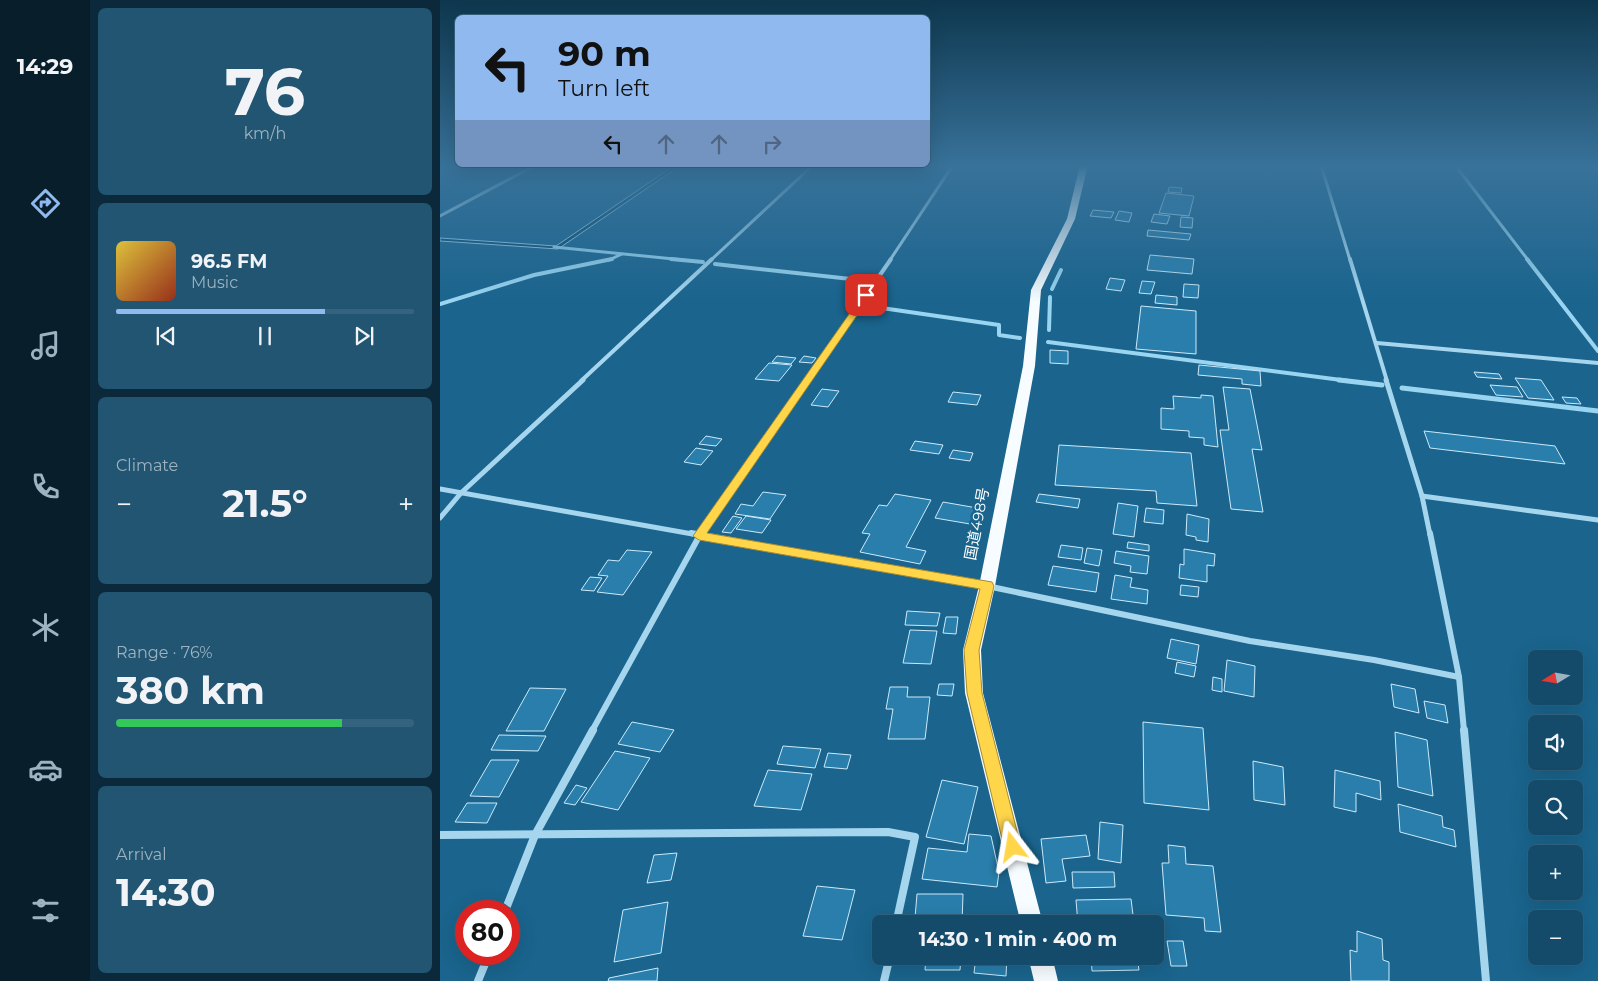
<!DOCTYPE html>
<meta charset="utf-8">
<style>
body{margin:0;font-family:Montserrat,"Noto Sans JP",sans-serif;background:#215572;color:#f1f3f6;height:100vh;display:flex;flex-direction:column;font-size:19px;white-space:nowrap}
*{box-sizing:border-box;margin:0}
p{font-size:16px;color:#9db3c1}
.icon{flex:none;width:28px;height:28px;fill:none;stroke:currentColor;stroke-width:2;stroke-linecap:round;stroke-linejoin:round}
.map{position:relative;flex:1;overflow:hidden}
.drawer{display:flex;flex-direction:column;gap:8px;padding:8px;background:#0b293a;width:350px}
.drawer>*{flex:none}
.banner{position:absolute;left:15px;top:15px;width:475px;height:152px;border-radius:8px;box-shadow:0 5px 20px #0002,0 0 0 1px #33637e;background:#90b9f0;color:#111;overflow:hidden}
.needle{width:32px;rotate:259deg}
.fabs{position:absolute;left:1088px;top:650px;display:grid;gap:10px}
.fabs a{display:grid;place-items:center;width:55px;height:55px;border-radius:8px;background:#144b6a;box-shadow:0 5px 20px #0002,0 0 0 1px #33637e;font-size:25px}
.speed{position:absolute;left:15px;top:900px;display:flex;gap:10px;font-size:25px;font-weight:700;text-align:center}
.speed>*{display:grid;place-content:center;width:65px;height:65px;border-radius:50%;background:#144b6a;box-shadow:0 5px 20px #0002,0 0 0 1px #33637e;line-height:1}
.speed .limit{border:8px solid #d22;background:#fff;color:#111}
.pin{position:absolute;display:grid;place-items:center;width:42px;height:42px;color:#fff;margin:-21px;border-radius:10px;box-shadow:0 2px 8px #0006}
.me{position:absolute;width:55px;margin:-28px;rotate:346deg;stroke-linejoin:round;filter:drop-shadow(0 0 4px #0008)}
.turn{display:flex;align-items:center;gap:18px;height:105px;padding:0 20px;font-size:22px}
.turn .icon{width:65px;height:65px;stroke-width:2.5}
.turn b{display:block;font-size:35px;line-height:42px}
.lanes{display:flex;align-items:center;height:48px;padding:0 20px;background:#0003;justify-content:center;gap:25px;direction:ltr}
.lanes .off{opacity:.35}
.big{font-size:38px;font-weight:700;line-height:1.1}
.drawer .tile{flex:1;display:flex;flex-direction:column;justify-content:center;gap:8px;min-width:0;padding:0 18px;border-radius:8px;background:#215572}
.drawer .dial{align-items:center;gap:0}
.dial b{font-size:65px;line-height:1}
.song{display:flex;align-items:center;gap:15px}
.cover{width:60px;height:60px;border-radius:8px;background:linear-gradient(135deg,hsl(50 70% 55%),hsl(10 70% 35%))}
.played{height:5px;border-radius:2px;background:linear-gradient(90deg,#90b9f0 70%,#33637e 70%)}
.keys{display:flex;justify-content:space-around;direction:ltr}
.heat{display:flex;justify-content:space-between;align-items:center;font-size:28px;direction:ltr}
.charge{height:8px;border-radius:4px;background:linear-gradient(90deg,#34c759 76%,#33637e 0)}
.trip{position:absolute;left:432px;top:915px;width:292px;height:50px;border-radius:8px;background:#144b6a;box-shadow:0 5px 20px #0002,0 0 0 1px #33637e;font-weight:700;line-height:50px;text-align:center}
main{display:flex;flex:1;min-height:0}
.dock{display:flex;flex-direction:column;width:90px;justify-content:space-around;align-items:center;background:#081e2a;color:#9db3c1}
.dock .icon{width:35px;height:35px}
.dock .active{color:#90b9f0}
.dock b{font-size:22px;color:#f1f3f6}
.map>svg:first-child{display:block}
.water{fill:#114a6b;stroke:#99d4f0}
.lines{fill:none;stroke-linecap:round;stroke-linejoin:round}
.stream-far2{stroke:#99d4f0;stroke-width:3}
.stream-far1{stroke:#99d4f0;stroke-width:4}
.stream{stroke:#99d4f0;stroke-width:5}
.building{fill:#297eab;stroke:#cceafa}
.minor-far4{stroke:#a6d6ee;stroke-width:3}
.minor-far3{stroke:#a6d6ee;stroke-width:4}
.minor-far2{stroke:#a6d6ee;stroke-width:5}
.minor-far1{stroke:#a6d6ee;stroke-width:6}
.minor{stroke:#a6d6ee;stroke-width:8}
.trunk{fill:#f6fcff;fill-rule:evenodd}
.route{fill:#ffd54a;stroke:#a68a30}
.labels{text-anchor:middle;stroke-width:5;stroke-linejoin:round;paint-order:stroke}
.street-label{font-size:15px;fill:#fff;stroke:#1a648d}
</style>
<main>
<nav class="dock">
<b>14:29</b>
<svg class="icon active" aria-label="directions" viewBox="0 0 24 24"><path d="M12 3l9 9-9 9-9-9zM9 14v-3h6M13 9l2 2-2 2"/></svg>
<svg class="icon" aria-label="music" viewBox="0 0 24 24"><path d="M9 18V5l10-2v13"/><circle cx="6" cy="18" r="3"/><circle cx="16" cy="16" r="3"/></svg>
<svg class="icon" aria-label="phone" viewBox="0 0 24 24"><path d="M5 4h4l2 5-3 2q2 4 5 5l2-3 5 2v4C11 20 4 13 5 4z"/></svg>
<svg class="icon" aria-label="climate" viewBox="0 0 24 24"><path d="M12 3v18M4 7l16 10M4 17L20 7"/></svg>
<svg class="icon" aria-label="car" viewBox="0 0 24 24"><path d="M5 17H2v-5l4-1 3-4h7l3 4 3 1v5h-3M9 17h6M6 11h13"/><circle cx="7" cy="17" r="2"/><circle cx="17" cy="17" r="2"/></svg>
<svg class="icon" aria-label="filters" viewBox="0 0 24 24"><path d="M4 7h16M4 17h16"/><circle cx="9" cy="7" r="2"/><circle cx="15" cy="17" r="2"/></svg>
</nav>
<section class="drawer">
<div class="tile dial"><b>76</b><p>km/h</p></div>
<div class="tile">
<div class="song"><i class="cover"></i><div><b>96.5 FM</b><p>Music</p></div></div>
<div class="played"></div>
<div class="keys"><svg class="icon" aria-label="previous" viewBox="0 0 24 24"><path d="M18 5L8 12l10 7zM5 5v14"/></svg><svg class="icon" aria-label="pause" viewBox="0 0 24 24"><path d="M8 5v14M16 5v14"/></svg><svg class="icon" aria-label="next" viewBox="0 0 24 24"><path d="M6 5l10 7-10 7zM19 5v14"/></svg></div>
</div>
<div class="tile"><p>Climate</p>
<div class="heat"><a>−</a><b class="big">21.5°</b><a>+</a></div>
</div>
<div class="tile"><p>Range · 76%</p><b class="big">380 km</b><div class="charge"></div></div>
<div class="tile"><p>Arrival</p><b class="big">14:30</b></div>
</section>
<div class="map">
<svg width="1158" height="981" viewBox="0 0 1158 981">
<rect width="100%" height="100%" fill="#1a648d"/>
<polygon class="water" points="235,165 241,165 118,249 0,241 0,238 116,246"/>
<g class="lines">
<g class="stream-far2">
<polyline points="1015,165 1088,260"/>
<polyline points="1155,165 1158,166"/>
<polyline points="114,247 244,260"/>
<polyline points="169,260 182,254"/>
</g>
<g class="stream-far1">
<polyline points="231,259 263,262"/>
<polyline points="1087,259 1158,351"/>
<polyline points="275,264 429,281"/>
<polyline points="443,283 428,306 559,325 559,335 580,338"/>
<polyline points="612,289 621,270"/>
<polyline points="0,304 94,275 172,259"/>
<polyline points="609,330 610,297"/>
<polyline points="608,342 909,381"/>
</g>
<g class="stream">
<polyline points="899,380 942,385"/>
<polyline points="962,388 1158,411"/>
</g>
</g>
<g class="building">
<polygon points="729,187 742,188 741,193 728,192"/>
<polygon points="726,193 754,196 749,216 719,213"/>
<polygon points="653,210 674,212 671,218 650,216"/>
<polygon points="679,211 692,213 689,222 675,220"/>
<polygon points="714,214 730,216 727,224 711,222"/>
<polygon points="741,217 753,218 752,228 740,227"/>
<polygon points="708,230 751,234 749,240 707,236"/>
<polygon points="710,255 754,259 752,274 707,270"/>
<polygon points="670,278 685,280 681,291 666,289"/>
<polygon points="702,281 715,282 711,294 699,293"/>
<polygon points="744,284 759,285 758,298 743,297"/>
<polygon points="716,295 737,297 737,305 715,303"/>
<polygon points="701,306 756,311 756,354 696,349"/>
<polygon points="610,350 628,351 628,364 610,363"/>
<polygon points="337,356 356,358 351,364 332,362"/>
<polygon points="364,356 376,358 372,363 359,362"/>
<polygon points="329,363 352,365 339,381 315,379"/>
<polygon points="759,365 820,371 821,386 802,384 802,379 758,375"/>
<polygon points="1034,372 1059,374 1062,379 1037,377"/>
<polygon points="1075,378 1101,380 1114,400 1088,398"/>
<polygon points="1050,385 1077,387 1083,397 1056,395"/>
<polygon points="783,387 810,389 822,450 812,449 823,512 791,509 780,430 789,430"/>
<polygon points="382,389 399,391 388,407 371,405"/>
<polygon points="513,392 541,395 537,405 508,402"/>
<polygon points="761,395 773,396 778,447 764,445 764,438 749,437 749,431 721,429 721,408 734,409 733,396 761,398"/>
<polygon points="1122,397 1137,398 1141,404 1126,403"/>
<polygon points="984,431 1115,446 1125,464 990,448"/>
<polygon points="266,436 282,439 276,446 259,444"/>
<polygon points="475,441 503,445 499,454 470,450"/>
<polygon points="619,445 751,453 757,506 717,503 716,491 615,485"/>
<polygon points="256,448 273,451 261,465 244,462"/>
<polygon points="513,450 533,453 530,461 509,458"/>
<polygon points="323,492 346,495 330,519 295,514 301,504 313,506"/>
<polygon points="455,494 491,500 466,547 486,551 480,564 420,552 430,534 422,533 439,505 447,506"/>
<polygon points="599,494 640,499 638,508 596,502"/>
<polygon points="503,502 543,509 536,525 495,518"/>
<polygon points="678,503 698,506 694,537 673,534"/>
<polygon points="706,508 724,510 723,524 704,522"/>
<polygon points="747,514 769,519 768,542 756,540 756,537 746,535"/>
<polygon points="293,516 302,518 291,533 282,532"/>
<polygon points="306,516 331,520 322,533 296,529"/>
<polygon points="688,542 709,545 709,551 687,548"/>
<polygon points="621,545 643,548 641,560 618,557"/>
<polygon points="647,548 662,550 659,566 644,563"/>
<polygon points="744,549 775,554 774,566 767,565 767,582 739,578 740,564 744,565"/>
<polygon points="187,550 212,552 183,595 157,592 168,576 158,575 168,560 179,561"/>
<polygon points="676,551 709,556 707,574 690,572 691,566 674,563"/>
<polygon points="613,566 659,573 656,592 608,585"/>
<polygon points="675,575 692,578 690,587 708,590 707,604 671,599"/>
<polygon points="150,577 162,578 154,591 141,590"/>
<polygon points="741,585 759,587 758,597 740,595"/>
<polygon points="467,611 500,613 497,626 465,625"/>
<polygon points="506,617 518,617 516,634 503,633"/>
<polygon points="470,630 497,631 491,664 463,663"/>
<polygon points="731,639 759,645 756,664 727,658"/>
<polygon points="787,660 815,666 814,697 784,691"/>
<polygon points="737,662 756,666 754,677 735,673"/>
<polygon points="773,677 782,679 782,692 772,690"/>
<polygon points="499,684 514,684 512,696 497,695"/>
<polygon points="951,684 975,689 979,713 954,707"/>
<polygon points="450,687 468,687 467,697 490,697 485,739 448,739 453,709 446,709"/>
<polygon points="90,688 126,689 104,731 66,731"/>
<polygon points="984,701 1005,705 1008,723 987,718"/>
<polygon points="192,722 234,730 220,752 178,744"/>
<polygon points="703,722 763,728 769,810 704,803"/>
<polygon points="955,732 987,740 993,796 958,787"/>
<polygon points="59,735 106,736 98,751 51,750"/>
<polygon points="343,746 381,749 375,768 337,764"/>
<polygon points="175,751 210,758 178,810 141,802"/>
<polygon points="388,753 411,755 407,769 384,767"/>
<polygon points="51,760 79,760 59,797 30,796"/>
<polygon points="813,761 843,767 845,805 814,800"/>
<polygon points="328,770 372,774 361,810 314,806"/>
<polygon points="895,770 940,781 941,800 916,793 916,812 894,807"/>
<polygon points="502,780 538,787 524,844 486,837"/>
<polygon points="136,785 147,788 135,805 124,803"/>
<polygon points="27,803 57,803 47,823 15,822"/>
<polygon points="958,804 1002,816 1003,827 1014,830 1016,847 960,832"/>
<polygon points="660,822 683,825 681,863 658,859"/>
<polygon points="529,834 551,836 559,872 557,887 482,879 488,848 527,852"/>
<polygon points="646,835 650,856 622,859 626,881 606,883 601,839"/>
<polygon points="728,845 745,847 746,864 773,866 781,932 765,931 764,918 726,915 722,863 729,863"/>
<polygon points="237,853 231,880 207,883 214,855"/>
<polygon points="632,872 674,872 675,887 633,888"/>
<polygon points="377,886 415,890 402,940 363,936"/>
<polygon points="477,894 523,894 522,924 488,924 489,918 475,918"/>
<polygon points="691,899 694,923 638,924 636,900"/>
<polygon points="228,902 221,953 174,962 183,910"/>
<polygon points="917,931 942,939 943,960 949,962 949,981 911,981 910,950 917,952"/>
<polygon points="727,941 743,941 747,966 731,966"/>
<polygon points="486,956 521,956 520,970 485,970"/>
<polygon points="536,956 567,956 566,976 534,973"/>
<polygon points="651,956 697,956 699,970 652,971"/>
<polygon points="218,968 217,981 168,981 169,978"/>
</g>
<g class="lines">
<g class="minor-far4">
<polyline points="881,165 910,260"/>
<polyline points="1149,165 1158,169"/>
<polyline points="0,216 96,165"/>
<polyline points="271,260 373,165"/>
<polyline points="450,260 513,165"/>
</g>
<g class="minor-far3">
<polyline points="910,259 947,381"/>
<polyline points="937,343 1158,363"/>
<polyline points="141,381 272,259"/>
<polyline points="367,381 451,259"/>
</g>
<g class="minor-far2">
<polyline points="946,380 982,496 990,535"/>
<polyline points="0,489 258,535"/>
<polyline points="982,496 1158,520"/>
<polyline points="0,518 21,493 143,380"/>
<polyline points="260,535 368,380"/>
</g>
<g class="minor-far1">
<polyline points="251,533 547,586 810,641 934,660 1019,677"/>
<polyline points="990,533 1019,677 1024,731"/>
<polyline points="152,731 261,533"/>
</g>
<g class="minor">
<polyline points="1024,730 1046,981"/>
<polyline points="0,835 448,832 475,837 456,924"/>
<polyline points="65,911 95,835 153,730"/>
<polyline points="38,981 49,954"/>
<polyline points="444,981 450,956"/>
</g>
<g class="trunk">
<polygon points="640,165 648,165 635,219 601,290 595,366 555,586 541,650 543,693 603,924 581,924 525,693 523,650 539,586 583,366 591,290 627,219"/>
<polygon points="588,956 612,956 618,981 594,981"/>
</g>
</g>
<linearGradient id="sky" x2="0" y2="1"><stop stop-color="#0e374e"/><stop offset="0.55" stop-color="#38729a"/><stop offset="1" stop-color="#38729a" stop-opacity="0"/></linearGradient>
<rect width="1158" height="302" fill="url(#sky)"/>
<polygon class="route" points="424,293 431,295 267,533 552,582 554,586 539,650 542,693 581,847 579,853 573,856 567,853 564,847 527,693 524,650 540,589 259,540 253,536"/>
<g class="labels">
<g class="street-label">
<text transform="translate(537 524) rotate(-79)" y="5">国道498号</text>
</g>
</g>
</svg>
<div class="fabs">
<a><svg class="needle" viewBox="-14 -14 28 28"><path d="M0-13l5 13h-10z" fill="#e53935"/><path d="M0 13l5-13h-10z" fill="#9db3c1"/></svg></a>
<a><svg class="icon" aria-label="sound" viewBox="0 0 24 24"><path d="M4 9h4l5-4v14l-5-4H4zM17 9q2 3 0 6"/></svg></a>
<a><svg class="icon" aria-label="search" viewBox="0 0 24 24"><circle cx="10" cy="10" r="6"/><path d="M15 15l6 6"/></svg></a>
<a>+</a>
<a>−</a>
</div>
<div class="speed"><div class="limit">80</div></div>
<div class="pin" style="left:426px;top:295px;background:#d93025"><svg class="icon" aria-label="arrive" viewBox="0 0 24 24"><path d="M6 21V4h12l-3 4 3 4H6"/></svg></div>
<svg class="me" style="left:573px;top:847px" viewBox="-20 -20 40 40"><path d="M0-17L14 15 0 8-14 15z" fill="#ffd54a" stroke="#fff" stroke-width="4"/></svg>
<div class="trip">14:30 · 1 min · 400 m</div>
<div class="banner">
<div class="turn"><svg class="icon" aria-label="left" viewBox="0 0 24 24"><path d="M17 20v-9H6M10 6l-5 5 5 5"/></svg><div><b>90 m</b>Turn left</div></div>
<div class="lanes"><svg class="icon" aria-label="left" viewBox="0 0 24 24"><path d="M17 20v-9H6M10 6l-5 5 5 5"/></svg><svg class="icon off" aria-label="ahead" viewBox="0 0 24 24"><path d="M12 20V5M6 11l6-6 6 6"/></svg><svg class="icon off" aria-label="ahead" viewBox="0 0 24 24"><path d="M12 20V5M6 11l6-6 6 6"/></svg><svg class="icon off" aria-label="right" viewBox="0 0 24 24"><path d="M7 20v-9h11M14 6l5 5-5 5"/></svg></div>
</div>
</div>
</main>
